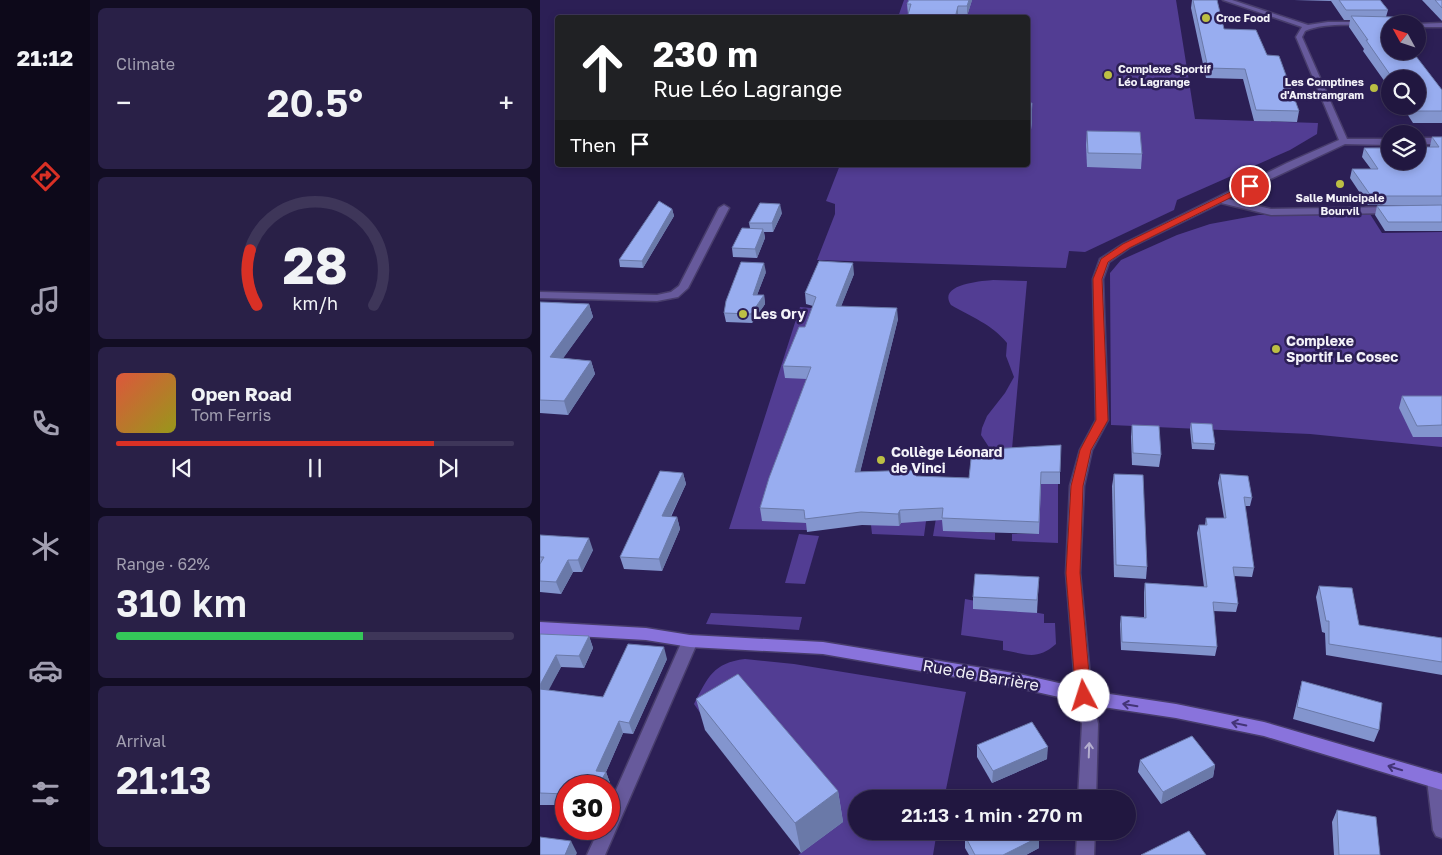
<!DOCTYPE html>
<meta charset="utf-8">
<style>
body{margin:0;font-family:"Golos Text",sans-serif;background:#292047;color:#f1f3f6;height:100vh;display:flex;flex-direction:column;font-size:19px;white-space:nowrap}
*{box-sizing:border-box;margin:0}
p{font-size:16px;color:#a29fb1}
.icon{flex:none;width:28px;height:28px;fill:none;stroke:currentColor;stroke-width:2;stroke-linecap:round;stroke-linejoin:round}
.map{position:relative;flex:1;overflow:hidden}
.panel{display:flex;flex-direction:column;gap:8px;padding:8px;background:#120d23;width:450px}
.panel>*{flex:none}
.hud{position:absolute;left:15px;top:15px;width:475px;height:152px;border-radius:5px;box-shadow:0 2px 8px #0003,0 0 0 1px #3e3659;background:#202124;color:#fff;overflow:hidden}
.needle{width:32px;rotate:310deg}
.controls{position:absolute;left:841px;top:15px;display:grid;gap:10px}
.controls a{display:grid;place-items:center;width:45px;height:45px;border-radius:50%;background:#211740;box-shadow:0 2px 8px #0003,0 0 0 1px #3e3659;font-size:25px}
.speed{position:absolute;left:15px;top:775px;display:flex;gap:10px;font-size:25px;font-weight:700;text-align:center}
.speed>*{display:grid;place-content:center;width:65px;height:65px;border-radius:50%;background:#211740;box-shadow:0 2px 8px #0003,0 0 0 1px #3e3659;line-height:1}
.speed .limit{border:8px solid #d22;background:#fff;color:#111}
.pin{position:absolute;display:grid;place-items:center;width:42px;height:42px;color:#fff;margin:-21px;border:2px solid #fff;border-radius:50%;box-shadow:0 1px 5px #0007}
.me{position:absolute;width:55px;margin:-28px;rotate:355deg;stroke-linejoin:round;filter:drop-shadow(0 0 4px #0008)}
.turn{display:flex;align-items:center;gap:18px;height:105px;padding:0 15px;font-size:22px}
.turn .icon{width:65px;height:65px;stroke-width:2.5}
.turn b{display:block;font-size:35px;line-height:42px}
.then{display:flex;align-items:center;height:48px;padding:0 15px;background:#0003;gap:10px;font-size:19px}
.big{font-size:38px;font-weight:600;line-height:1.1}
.panel .tile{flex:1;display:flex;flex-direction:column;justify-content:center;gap:8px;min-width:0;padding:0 18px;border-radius:8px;background:#292047}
.panel .dial{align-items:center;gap:0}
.dial svg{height:130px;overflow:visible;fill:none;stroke:#3e3659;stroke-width:7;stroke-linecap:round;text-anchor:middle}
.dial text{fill:#f1f3f6;stroke:none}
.song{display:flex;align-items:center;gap:15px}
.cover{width:60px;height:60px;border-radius:8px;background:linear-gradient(135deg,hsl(10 70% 55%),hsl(60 70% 35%))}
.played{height:5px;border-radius:2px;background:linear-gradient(90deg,#d93025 80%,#3e3659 80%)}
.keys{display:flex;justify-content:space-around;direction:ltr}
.heat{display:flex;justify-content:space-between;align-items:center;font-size:28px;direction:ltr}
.charge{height:8px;border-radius:4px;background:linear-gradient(90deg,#34c759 62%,#3e3659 0)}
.trip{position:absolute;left:308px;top:790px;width:288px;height:50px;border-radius:25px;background:#211740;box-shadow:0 2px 8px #0003,0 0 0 1px #3e3659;font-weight:600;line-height:50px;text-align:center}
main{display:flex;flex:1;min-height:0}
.menu{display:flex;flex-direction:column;width:90px;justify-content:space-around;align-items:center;background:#0d091a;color:#a29fb1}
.menu .icon{width:35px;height:35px}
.menu .selected{color:#d93025}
.menu b{font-size:22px;color:#f1f3f6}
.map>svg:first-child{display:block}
.green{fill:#523d93}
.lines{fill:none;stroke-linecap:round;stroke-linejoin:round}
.street-casing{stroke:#483d6c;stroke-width:3}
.secondary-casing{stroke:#483d6c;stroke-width:3}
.street{fill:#675a9c;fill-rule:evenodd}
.secondary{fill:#8973dc;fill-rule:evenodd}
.wall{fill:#8395ce}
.shaded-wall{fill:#6a79a8}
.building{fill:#98adf0;stroke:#6a79a8}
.oneway{stroke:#433477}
.oneway2{stroke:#b4aecf}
.route{fill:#d93025;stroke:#8d1f18}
.poi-dot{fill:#bcbf44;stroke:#2c1f55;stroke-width:2}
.labels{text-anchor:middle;stroke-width:5;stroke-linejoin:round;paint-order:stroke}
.far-poi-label{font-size:11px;font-weight:bold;fill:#f3f2f9;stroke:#2c1f55;text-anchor:start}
.poi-label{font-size:14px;font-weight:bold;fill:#f3f2f9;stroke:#2c1f55;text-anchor:start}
.near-street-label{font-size:16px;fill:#f3f2f9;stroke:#2c1f55}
</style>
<main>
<nav class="menu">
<b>21:12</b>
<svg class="icon selected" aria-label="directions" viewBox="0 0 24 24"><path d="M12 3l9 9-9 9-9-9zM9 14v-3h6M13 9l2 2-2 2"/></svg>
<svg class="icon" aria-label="music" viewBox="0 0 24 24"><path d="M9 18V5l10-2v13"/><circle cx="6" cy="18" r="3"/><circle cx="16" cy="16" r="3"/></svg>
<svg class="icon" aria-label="phone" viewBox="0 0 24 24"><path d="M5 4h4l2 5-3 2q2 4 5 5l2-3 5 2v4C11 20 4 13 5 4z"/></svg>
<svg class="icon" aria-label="climate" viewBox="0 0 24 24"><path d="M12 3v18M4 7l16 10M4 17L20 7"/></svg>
<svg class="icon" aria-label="car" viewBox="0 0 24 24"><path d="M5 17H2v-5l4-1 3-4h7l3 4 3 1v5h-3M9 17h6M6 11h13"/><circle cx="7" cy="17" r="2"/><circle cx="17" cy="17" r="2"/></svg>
<svg class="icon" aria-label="filters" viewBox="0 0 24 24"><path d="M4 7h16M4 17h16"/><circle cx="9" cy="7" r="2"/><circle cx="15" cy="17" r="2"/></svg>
</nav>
<section class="panel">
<div class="tile"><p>Climate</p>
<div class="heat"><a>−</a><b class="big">20.5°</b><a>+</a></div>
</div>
<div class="tile dial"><svg viewBox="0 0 100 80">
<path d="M14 69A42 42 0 1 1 86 69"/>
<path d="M14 69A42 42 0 0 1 10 35" stroke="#d93025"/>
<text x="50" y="56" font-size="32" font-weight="700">28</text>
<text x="50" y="72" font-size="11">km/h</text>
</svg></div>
<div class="tile">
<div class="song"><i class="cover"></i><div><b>Open Road</b><p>Tom Ferris</p></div></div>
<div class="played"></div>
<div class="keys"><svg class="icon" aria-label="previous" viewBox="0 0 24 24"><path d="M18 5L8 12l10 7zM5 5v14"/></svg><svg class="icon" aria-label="pause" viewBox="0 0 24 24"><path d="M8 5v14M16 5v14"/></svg><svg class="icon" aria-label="next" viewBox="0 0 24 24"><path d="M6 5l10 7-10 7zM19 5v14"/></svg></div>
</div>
<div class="tile"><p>Range · 62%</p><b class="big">310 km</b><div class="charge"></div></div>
<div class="tile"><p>Arrival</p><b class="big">21:13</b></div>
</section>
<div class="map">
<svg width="902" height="855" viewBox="0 0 902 855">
<rect width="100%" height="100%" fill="#2c1f55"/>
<g class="green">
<polygon points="364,0 636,0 655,119 778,123 777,134 750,150 637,200 634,210 545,252 529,251 526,268 277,260 295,214 295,204 286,201 300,165 488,165 488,18 358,17"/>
<polygon points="830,214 842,233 902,232 902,447 770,434 571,425 570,273 581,260 637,235 670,224 719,215"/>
<path d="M453,280L487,281L471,460L458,461L441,435L442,428L447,416L465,393L474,377L466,356L467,343C452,324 431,317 411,305C397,284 442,281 453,280Z"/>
<polygon points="260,307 282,309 273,379 222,520 267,523 267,530 189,529"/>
<polygon points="392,477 384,536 332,534 331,525 361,523"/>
<polygon points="403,477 410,477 403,530 455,533 455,540 393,536"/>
<polygon points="488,483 518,484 518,543 472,541 472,534 499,534"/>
<polygon points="259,534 279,536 265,584 245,583"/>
<path d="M425,599L504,614V623H515L516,644C497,661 486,654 463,650V641L421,635Z"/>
<polygon points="171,613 262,617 259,630 166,624"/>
<path d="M205,659L254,664L426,692L404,799H316V831H397L393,855H258L303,822L170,727L154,704C168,677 173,663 205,659Z"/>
</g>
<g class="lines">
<g class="street-casing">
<g id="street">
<path d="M683,0H692L768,25L788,22H850L853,24H850V26C826,26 786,21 765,31L762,37L807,139H850V145L805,144L688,199L731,209L852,207L857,210L852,213L731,215L681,203L589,248L569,262L563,279L568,420L552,450L544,486L540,573L552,696L558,724L556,799H538L542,724L536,696L526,573L530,486L540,450L556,420L553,279L560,259L583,244L747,163L799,140L756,37L762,27Z"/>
<polygon points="902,23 902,27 878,27 878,24 876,24"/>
<rect x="878" y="138" width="24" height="6"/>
<polygon points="184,205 189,208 148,288 138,297 117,301 0,298 0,292 117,295 131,292 139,286 179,208"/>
<polygon points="150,635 156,637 158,641 65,855 47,855 59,829 69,829 69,806 142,641 144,637"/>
<polygon points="896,772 902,774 902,838 896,836 893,830 887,780 890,775"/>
<polygon points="537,831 555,831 554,855 536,855"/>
</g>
</g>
<g class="secondary-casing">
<polygon id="secondary" points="0,622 106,628 150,635 283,642 479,674 563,693 636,704 724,722 902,774 902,790 724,736 636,718 563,707 479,688 283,654 150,647 106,640 0,634"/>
</g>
<use href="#street" class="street"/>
<use href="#secondary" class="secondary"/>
</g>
<g class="wall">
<polygon points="432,0 427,16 418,16 418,18 367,18 368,14 367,4"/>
<polygon points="652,0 677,0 684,29 727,55 759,111 757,122 714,121 703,79 666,78 651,8"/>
<polygon points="754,0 840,0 848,10 846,17 850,24 902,90 902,123 873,123 862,106 878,106 878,79 850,79 850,89 823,51 824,49 809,27 810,20 804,20 791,1"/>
<polygon points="882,0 902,0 902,21"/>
<polygon points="488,103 492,120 489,149 488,149"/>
<polygon points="547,131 602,154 601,169 547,167 546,145"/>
<polygon points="892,137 902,137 902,205 828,205 810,178 812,169 831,169 822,157 824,148 890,147 890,146"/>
<polygon points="902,205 902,231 845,231 835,215 837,206"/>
<polygon points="132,209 134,216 103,268 80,267 79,260"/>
<polygon points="242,213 233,232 224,232 225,238 217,258 193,257 192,248 210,228 209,223"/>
<polygon points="226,272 217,295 224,295 225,304 212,323 186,322 184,313"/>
<polygon points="314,274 301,306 358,319 320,472 376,476 429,478 432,450 520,472 520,484 501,484 499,534 403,531 402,520 361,523 359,526 322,525 267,532 266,523 222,521 220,508 267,379 245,378 243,366 265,327 273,306 266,304 265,293"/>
<polygon points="0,302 49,304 53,317 23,358 51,361 55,374 28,415 0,413"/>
<polygon points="862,396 902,396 902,437 873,437 859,408"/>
<polygon points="651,423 675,444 674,450 652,449 650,429"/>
<polygon points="592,425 621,455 619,467 592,465 591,437"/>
<polygon points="143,473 146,484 131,517 137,517 140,529 122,571 84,569 80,557"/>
<polygon points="574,474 607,567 606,579 574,577 572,486"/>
<polygon points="680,474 712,498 710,506 705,506 714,568 712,577 694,576 698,604 696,612 673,611 677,647 675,656 581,650 580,624 581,616 604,617 604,592 605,583 664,587 657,533 659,525 665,525 666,518 684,518 678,483"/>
<polygon points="0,535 53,550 42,572 33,572 21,594 0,592"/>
<polygon points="499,577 497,613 433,609 433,597"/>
<polygon points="779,586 819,625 902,638 902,675 786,655 785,633 782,632 776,597"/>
<polygon points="0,634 49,636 53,648 44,668 21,667 8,690 63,697 127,659 93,734 83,733 66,772 70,783 69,786 26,786 26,805 0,805"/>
<polygon points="762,681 839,730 834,742 753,719 759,693"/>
<polygon points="156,699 298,791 303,822 261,853 165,730"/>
<polygon points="437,745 507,759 452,783 437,757"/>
<polygon points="600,760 675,765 673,777 621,804 598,772"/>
<polygon points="797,810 840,855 794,855 792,822"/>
<polygon points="425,836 499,848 486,855 429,855 425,848"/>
</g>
<g class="shaded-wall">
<polygon points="429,0 432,0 427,16 427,6"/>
<polygon points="418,6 418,18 415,18"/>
<polygon points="492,103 492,120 489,149 490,131"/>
<polygon points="240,204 242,213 233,232 232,223"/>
<polygon points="132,209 134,216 103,268 102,261"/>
<polygon points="223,229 225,238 217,258 215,249"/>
<polygon points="224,263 226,272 214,303 213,295"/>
<polygon points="313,263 314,274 297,317 296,306"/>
<polygon points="224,295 225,304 212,323 211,314"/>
<polygon points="49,304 53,317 14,371 10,357"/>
<polygon points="357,308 358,319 317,485 315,472"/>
<polygon points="51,361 55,374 28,415 24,401"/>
<polygon points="143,473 146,484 125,528 122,516"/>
<polygon points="360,510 361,523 359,526 358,514"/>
<polygon points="137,517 140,529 122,571 119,559"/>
<polygon points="49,538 53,550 42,572 38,560"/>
<polygon points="28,560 33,572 21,594 16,582"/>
<polygon points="49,636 53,648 44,668 39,656"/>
<polygon points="124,647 127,659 93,734 89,723"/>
<polygon points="16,655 21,667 3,701 0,694 0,685"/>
<polygon points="79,721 83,733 66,772 70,783 69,786 58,786 56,771"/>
<polygon points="508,747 507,759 452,783 453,771"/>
<polygon points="675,765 673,777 621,804 623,792"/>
<polygon points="298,791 303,822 261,853 255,823"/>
<polygon points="499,837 499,848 486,855 463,855"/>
<polygon points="31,841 37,853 36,855 25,855"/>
</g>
<g class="building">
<polygon points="369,0 429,0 427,6 418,6 415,18 367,18 371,4 367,4"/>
<polygon points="653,0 677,0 684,29 716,30 727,55 739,56 759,111 716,110 705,69 668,68"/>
<polygon points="799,0 840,0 848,10 806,10"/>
<polygon points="895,0 902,0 902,8"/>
<polygon points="811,16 854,17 859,24 850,24 850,51 872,51 902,90 902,111 876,111 873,106 878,106 878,79 853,79 826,40 828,40"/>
<polygon points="488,103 492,103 490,131 488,131"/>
<polygon points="547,131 600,132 602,154 548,153"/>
<polygon points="892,137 902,137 902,196 831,196 812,169 838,169 824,148 850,148 850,161 878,161 878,147 899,147"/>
<polygon points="119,201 132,209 102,261 79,260"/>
<polygon points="220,203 240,204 232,223 209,223"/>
<polygon points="902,205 902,222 848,222 837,206"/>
<polygon points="202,228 223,229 215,249 192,248"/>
<polygon points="279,261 313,263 296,306 357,308 315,472 376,470 376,476 429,478 432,450 521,445 520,472 501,472 499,522 402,518 403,508 360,510 358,514 321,512 265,519 264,510 220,508 229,478 271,367 243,366 259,327 265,327 276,297 265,293"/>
<polygon points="201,262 224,263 213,295 224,295 211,314 184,313 186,301"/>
<polygon points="0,302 49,304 10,357 51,361 24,401 0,400"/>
<polygon points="862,396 902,396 902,425 877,426"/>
<polygon points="651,423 672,424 675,444 653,443"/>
<polygon points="592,425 619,426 621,455 593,453"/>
<polygon points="120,471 143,473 122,516 137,517 119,559 80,557"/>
<polygon points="574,474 603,475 607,567 576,565"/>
<polygon points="680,474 708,476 712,498 704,497 714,568 693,567 698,604 673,602 677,647 582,642 581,616 606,618 605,583 667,587 659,525 667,525 666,518 686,518"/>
<polygon points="0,535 49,538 38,560 28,560 16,582 0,581 0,564 4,557 0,557"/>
<polygon points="435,574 499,577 497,600 433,597"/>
<polygon points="779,586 812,588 819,625 902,638 902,662 789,644 789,621 786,621"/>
<polygon points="0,634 49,636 39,656 16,655 0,685"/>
<polygon points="88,644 124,647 89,723 79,721 56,771 66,772 58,786 26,786 26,794 0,793 0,689 63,697"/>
<polygon points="198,674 298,791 255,823 156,699"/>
<polygon points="762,681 842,703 839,730 757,707"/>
<polygon points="492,722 508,747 453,771 437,745"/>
<polygon points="652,736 675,765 623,792 600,760"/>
<polygon points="797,810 836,817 840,855 799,855"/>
<polygon points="435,831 496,831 499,837 463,855 435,855 425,836"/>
<polygon points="649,831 666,855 601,855"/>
<polygon points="0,837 31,841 25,855 0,855"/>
</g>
<defs><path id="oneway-shaft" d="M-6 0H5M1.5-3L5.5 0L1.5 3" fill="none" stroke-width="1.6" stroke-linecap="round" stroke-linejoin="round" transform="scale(1.25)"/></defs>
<g class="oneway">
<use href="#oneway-shaft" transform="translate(590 705) rotate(-171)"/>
<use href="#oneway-shaft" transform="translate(699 724) rotate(-168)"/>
<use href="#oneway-shaft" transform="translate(855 768) rotate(-163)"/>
</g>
<use class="oneway2" href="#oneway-shaft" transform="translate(549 750) rotate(-88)"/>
<polygon class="route" points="707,184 714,186 589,248 568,262 562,279 568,420 551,450 543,486 540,573 551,696 549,701 544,703 538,701 536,696 526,573 531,486 540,450 556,420 553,279 561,259 583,244"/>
<g class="poi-dot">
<circle cx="666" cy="18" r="5"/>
<circle cx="568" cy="75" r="5"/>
<circle cx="834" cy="88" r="5"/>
<circle cx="800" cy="184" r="5"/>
<circle cx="203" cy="314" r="5"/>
<circle cx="736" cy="349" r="5"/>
<circle cx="341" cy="460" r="5"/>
</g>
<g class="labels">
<g class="far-poi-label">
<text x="676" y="22">Croc Food</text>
<text x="578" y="73">Complexe Sportif<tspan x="578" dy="13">Léo Lagrange</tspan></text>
<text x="824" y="86" text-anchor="end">Les Comptines<tspan x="824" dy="13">d'Amstramgram</tspan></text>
<text x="800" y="202" text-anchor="middle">Salle Municipale<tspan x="800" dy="13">Bourvil</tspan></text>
</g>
<g class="poi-label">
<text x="213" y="319">Les Ory</text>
<text x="746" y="346">Complexe<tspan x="746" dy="16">Sportif Le Cosec</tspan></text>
<text x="351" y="457">Collège Léonard<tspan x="351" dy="16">de Vinci</tspan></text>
</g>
<g class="near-street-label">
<text transform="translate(441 675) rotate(10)" y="6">Rue de Barrière</text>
</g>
</g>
</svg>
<div class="controls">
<a><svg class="needle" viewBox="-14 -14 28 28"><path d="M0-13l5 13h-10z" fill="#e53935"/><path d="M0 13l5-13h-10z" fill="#a29fb1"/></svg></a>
<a><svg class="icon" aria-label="search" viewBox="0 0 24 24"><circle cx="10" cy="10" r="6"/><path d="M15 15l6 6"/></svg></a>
<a><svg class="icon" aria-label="layers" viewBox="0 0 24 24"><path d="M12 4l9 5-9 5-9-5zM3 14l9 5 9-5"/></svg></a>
</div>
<div class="speed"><div class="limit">30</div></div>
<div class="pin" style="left:710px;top:186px;background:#d93025"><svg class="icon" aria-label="arrive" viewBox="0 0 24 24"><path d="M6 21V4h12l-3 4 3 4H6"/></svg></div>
<svg class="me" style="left:544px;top:696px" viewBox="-20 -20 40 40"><circle r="19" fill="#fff"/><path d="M0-13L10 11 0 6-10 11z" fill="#d93025"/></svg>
<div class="trip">21:13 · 1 min · 270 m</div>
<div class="hud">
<div class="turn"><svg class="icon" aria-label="ahead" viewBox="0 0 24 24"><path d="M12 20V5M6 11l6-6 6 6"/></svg><div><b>230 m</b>Rue Léo Lagrange</div></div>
<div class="then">Then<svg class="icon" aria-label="arrive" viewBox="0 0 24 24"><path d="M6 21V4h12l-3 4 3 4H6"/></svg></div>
</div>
</div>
</main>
